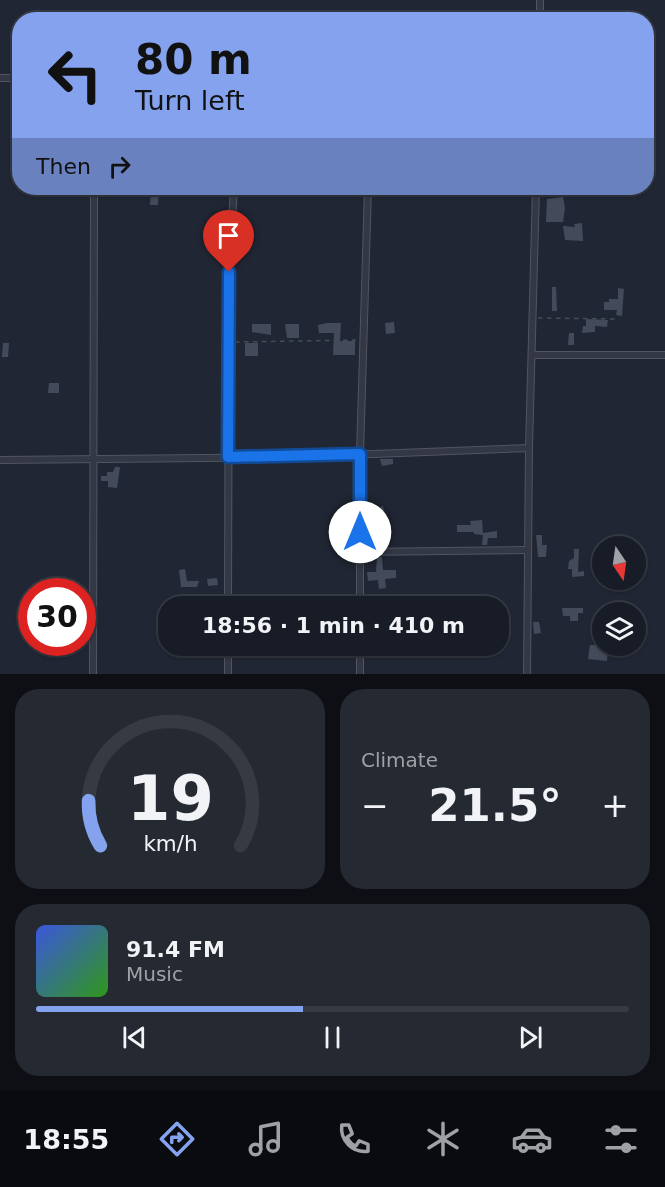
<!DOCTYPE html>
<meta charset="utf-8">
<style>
body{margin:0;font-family:"DejaVu Sans",sans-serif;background:#252932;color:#f1f3f6;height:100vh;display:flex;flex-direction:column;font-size:22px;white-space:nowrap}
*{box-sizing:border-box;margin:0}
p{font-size:20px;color:#9fa1a7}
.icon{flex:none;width:33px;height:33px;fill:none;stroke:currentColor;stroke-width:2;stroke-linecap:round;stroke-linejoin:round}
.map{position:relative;height:674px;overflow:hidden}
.sheet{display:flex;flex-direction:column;gap:15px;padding:15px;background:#0d0f15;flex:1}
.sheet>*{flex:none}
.top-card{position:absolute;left:12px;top:12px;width:642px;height:183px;border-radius:24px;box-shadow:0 2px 4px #0004,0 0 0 2px #363a43;background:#84a2ee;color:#111;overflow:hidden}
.needle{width:39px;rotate:167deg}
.fabs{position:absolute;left:592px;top:536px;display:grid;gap:12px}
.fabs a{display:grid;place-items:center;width:54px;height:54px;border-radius:50%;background:#181c26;box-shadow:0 2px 4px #0004,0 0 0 2px #363a43;font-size:30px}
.speed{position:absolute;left:18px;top:578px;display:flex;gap:12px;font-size:30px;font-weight:700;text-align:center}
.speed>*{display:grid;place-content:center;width:78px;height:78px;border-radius:50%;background:#181c26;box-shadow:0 2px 4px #0004,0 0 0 2px #363a43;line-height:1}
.speed .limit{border:9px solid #d22;background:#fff;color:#111}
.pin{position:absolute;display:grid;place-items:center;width:51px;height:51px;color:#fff;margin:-62px -26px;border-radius:50% 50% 50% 0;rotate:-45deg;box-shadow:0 0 6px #0007}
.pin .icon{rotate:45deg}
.me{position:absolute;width:66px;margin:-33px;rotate:0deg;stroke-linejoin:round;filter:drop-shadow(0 0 4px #0008)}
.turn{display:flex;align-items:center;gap:21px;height:126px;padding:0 24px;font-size:27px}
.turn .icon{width:78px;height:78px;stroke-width:2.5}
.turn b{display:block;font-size:42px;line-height:51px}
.then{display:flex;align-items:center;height:57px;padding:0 24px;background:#0003;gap:12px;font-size:22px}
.big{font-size:45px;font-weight:800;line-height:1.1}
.sheet .tile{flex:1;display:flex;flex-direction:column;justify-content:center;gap:9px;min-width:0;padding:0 21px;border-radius:24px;background:#252932}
.sheet .dial{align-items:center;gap:0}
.dial svg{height:156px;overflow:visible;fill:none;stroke:#363a43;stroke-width:7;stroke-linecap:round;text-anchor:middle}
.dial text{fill:#f1f3f6;stroke:none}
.song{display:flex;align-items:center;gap:18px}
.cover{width:72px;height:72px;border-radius:9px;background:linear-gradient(135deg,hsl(230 70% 55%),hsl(110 70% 35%))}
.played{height:6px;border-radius:3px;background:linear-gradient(90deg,#84a2ee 45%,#363a43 45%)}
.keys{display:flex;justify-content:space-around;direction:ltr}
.heat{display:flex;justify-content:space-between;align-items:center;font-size:33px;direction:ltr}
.sheet .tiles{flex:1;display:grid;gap:15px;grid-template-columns:1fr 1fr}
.tile:last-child{grid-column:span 2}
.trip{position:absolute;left:158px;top:596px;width:351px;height:60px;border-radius:24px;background:#181c26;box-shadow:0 2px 4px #0004,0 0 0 2px #363a43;font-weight:800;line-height:60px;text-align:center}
.tab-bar{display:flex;height:96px;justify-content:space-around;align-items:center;background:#0a0b0f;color:#9fa1a7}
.tab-bar .icon{width:42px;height:42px}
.tab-bar .selected{color:#84a2ee}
.tab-bar b{font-size:27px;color:#f1f3f6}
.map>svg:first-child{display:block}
.building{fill:#434b5b}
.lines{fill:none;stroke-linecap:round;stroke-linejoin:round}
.minor-casing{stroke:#515562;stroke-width:8}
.path{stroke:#414f54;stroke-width:1.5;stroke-dasharray:4.5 4.5;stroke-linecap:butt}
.minor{stroke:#333844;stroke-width:6}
.route-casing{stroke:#114b97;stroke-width:15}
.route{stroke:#1a73e8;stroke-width:10}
</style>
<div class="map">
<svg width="665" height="674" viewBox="0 0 665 674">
<rect width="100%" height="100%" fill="#202633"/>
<g class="building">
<polygon points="151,188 159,188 158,205 150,205"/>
<polygon points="563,197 565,208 563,222 546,222 547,199"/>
<polygon points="582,223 583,241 565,240 563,226 575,227 574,224"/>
<polygon points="552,287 556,287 557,311 552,311"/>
<polygon points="618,288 624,289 622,316 616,315 617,310 604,310 604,302 609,302 609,299 618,299"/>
<polygon points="586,319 608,320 607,327 595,326 595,332 582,333 583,326 586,326"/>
<polygon points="394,322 395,333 386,334 385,323"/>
<polygon points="327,323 341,323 340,341 355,341 355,355 333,355 334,333 319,333 318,325"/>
<polygon points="252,324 271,324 271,335 252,332"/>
<polygon points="285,324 299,324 299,338 287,338"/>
<polygon points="569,333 574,333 574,345 568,345"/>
<polygon points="3,343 9,343 8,357 2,357"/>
<rect x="245" y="343" width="13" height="13"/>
<polygon points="49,383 59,383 59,393 48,393"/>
<polygon points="380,459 393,459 393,464 382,466"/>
<polygon points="115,467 120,467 117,488 108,487 108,481 101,481 101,476 107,476 107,472 113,472"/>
<polygon points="383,506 386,517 377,518 376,508"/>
<polygon points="482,520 483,533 497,531 497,538 488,538 487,545 482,545 483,535 474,534 474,532 457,532 457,525 471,525 470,521"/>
<polygon points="536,535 542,535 542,545 547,545 546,557 538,557"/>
<polygon points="574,549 579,549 578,572 584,571 584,576 572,577 572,569 568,569 569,561 574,558"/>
<polygon points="377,557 382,557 383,570 396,570 396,578 385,579 386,588 379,589 378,580 368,581 367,572 376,572"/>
<polygon points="185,569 187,581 199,581 197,587 181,587 179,570"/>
<polygon points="217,578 218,585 208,586 207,579"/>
<polygon points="562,608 583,608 583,613 578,613 578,621 570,621 570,616 563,616"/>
<polygon points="533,622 539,622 541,633 534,634"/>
<polygon points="590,645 608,645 607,661 588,659"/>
</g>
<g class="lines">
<g class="minor-casing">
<g id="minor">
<polyline points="540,0 540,20"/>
<polyline points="0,78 20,78"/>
<polyline points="533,355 665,355"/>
<polyline points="0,460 296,457 529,448 536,188"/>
<polyline points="360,552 528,550"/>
<polyline points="228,606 229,272 234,188"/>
<polyline points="360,606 360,454 368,188"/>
<polyline points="93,674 94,188"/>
<polyline points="228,674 228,645"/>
<polyline points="360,674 360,645"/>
<polyline points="527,674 529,448"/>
</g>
</g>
<g class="path">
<polyline points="538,318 616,319"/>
<polyline points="235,342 356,340"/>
</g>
<use href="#minor" class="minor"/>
</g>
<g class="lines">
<g class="route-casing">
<polyline id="route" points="229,272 228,457 360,454 360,532"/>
</g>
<use href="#route" class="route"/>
</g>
</svg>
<div class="fabs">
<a><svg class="needle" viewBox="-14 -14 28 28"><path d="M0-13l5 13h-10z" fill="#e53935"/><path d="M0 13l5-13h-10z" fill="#9fa1a7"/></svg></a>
<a><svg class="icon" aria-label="layers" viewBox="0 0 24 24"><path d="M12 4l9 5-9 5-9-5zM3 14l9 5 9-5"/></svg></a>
</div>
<div class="speed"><div class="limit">30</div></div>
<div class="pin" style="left:229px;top:272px;background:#d93025"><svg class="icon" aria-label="arrive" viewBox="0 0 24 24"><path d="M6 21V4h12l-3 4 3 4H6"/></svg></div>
<svg class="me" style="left:360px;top:532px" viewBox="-20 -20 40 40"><circle r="19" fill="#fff"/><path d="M0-13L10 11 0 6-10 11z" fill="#1a73e8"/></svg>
<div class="trip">18:56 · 1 min · 410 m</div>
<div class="top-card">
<div class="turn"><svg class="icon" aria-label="left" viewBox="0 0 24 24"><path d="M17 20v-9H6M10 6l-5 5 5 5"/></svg><div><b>80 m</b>Turn left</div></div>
<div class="then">Then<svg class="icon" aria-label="right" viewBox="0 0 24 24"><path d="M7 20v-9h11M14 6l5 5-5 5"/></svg></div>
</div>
</div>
<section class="sheet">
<div class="tiles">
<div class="tile dial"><svg viewBox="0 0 100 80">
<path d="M14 69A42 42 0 1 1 86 69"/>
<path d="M14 69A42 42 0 0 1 8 46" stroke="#84a2ee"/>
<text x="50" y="56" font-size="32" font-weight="700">19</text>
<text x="50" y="72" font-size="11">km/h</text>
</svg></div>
<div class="tile"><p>Climate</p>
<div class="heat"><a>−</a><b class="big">21.5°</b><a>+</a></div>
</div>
<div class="tile">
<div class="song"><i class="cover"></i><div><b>91.4 FM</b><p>Music</p></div></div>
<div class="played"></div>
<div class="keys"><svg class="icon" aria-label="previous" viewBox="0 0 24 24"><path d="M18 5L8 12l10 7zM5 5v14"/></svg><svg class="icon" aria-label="pause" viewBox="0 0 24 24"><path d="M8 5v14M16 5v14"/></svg><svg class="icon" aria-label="next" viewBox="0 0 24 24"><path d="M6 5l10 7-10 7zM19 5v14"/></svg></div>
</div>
</div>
</section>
<nav class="tab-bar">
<b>18:55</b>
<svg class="icon selected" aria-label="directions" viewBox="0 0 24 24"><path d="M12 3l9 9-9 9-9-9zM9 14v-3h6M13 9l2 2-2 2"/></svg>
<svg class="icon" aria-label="music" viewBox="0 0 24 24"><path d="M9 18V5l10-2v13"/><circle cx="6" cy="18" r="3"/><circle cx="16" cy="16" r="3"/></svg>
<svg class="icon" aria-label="phone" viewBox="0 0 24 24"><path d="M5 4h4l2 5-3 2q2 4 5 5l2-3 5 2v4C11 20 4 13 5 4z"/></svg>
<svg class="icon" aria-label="climate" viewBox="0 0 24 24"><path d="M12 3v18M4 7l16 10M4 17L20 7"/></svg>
<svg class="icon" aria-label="car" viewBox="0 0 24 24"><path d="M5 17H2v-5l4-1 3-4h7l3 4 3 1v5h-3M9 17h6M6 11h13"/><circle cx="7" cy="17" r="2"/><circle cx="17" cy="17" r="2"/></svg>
<svg class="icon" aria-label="filters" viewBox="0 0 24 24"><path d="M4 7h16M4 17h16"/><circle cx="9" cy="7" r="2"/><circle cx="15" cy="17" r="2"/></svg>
</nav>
